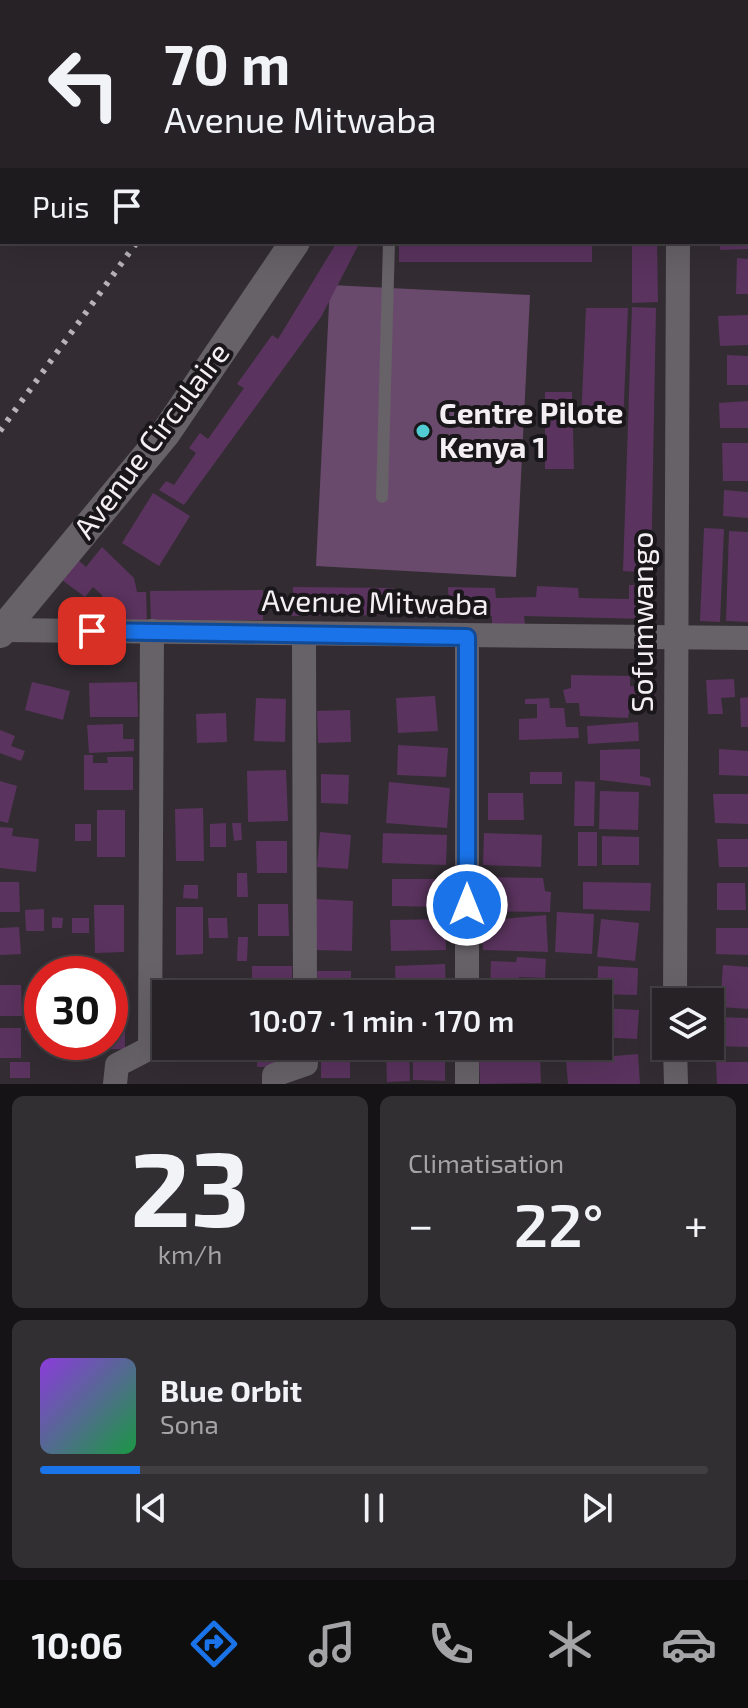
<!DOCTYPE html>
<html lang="fr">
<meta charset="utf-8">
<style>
body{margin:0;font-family:"Exo 2",sans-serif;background:#322f32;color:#f1f3f6;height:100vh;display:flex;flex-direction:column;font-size:30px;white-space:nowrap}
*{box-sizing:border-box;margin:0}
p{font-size:26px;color:#a4a4a7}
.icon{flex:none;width:44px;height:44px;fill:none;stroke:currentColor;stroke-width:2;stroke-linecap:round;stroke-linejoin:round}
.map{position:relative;height:1084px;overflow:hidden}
.details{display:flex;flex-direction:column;gap:12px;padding:12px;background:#151315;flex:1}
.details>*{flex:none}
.top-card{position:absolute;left:0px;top:0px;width:748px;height:244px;box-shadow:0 8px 32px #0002,0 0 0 2px #423f43;background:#262226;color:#f1f3f6;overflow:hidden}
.buttons{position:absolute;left:652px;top:988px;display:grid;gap:16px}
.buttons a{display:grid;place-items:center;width:72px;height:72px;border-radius:0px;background:#262226;box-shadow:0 8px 32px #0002,0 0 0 2px #423f43;font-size:40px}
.speed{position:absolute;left:24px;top:956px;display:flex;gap:16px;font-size:40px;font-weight:700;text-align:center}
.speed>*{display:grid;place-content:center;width:104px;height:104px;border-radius:50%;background:#262226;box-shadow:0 8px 32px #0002,0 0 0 2px #423f43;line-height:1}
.speed .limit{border:12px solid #d22;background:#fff;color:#111}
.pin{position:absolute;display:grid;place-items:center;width:68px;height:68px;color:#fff;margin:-34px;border-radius:16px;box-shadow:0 4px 12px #0006}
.me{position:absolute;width:88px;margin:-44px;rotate:0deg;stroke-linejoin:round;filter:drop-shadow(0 0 6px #0008)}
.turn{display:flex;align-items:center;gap:28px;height:168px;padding:0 32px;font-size:36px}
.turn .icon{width:104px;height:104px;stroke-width:2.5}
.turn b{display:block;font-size:56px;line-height:68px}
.then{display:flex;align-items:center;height:76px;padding:0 32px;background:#0003;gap:16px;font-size:30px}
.big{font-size:60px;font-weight:600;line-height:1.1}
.details .card{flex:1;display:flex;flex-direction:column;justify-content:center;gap:12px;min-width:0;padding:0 28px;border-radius:12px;background:#322f32}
.details .dial{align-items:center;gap:0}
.dial b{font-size:104px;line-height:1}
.song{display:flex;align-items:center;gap:24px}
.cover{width:96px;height:96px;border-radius:12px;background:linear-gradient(135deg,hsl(270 70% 55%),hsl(140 70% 35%))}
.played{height:8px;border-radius:4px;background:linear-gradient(90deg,#1a73e8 15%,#423f43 15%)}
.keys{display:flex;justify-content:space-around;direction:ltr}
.heat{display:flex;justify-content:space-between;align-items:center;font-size:44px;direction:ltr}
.details .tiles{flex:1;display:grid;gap:12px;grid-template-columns:1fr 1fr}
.card:last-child{grid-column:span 2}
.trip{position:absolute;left:152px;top:980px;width:460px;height:80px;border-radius:0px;background:#262226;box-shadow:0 8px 32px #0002,0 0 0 2px #423f43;font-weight:600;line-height:80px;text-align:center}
.tab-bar{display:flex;height:128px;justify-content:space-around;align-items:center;background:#0f0e0f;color:#a4a4a7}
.tab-bar .icon{width:56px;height:56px}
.tab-bar .active{color:#1a73e8}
.tab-bar b{font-size:36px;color:#f1f3f6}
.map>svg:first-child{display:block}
.green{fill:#6a4a6c}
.building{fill:#5a335e}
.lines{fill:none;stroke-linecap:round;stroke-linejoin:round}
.service{stroke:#676168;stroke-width:12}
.minor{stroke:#676168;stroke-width:24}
.tertiary{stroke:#676168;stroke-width:30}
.rail{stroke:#b8b3b8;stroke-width:6;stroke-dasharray:4 8;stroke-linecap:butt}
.route-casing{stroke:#114b97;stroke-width:20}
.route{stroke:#1a73e8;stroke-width:14}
.poi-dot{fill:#51ccd2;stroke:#191719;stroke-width:3}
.labels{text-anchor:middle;stroke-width:8;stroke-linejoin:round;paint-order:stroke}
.poi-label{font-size:30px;font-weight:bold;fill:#f3eff3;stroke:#191719;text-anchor:start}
.street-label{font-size:30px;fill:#f3eff3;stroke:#191719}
</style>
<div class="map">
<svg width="748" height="1084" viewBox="0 0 748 1084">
<rect width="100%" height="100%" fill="#332d33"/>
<polygon class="green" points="330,285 530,295 516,577 316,566"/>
<g class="building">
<polygon points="337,242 360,242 321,317 184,505 159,490 166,481 174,485 196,453 189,448 200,433 208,439 244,388 237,384 272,335 278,339"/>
<rect x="399" y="242" width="193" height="20"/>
<polygon points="632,242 657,242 658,302 632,303"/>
<polygon points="720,242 748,242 748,249 720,250"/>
<polygon points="737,258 748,259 748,294 736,294"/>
<polygon points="632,307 656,308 651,573 623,571"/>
<polygon points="586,308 628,308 623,423 581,422"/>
<polygon points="748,315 748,345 720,346 718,316"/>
<polygon points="727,355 748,356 748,385 727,385"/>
<polygon points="545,392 572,392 574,469 545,469"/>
<polygon points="748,401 748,428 720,428 719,403"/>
<polygon points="722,443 748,443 748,481 723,481"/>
<polygon points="724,490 748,492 748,518 723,516"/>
<polygon points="153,493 190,516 159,566 122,543"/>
<polygon points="704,528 724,529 720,622 700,621"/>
<polygon points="729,531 748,532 748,622 726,621"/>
<polygon points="102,547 134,578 137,592 146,592 147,622 104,623 102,595 93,587 85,597 62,580 78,560 86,567"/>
<polygon points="629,585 649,585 647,619 524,616 525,624 492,625 492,616 449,614 448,587 495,588 496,598 536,597 537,586 578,588 579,598 629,599"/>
<polygon points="293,587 393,588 392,615 292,616"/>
<polygon points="263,590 263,620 151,622 150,591"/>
<polygon points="571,675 630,676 630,686 643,687 642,696 646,696 647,688 656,690 653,708 643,706 642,714 629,712 628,718 580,716 579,703 566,703 563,690 571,688"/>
<polygon points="734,679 735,697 721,698 723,714 708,714 706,680"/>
<polygon points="32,682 70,691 63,720 25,710"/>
<polygon points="137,682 138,717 90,717 89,683"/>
<polygon points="435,696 438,731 398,733 396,698"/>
<polygon points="748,697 748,727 741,727 740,698"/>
<polygon points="256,698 286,699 285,742 254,741"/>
<polygon points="549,698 550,708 564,708 566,727 578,727 579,738 519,740 519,719 537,718 537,704 525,704 525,699"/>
<polygon points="350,710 351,742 318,743 317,711"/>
<polygon points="226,713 227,742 197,743 196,714"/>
<polygon points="638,722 639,741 588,744 587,726"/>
<polygon points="123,724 123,739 134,739 134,751 89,753 87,725"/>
<polygon points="0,730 15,736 11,746 25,751 21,761 0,753"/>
<polygon points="398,745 448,748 446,777 397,775"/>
<polygon points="640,749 640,776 650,778 651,786 600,780 600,750"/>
<polygon points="719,749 748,751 748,776 719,775"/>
<polygon points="84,755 93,755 93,763 108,763 107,757 133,757 133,790 84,790"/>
<polygon points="286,770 288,821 248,822 247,771"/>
<rect x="530" y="772" width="32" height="12"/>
<polygon points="321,774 349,775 348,804 321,803"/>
<polygon points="0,781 17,786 8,823 0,821"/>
<polygon points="575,781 595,782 594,826 574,826"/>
<polygon points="389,782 450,788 447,828 386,823"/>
<polygon points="600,791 639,792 638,830 599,829"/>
<polygon points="488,793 523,793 524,820 488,820"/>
<polygon points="713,794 748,794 748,824 715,823"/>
<polygon points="203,808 204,861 176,861 175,809"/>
<rect x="97" y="810" width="28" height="47"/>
<polygon points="226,823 226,847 210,847 210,824"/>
<polygon points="232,823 241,823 242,840 234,841"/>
<rect x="75" y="824" width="16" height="17"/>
<polygon points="0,827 13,828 12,836 39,839 36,872 0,868"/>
<polygon points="320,832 351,835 348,869 317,867"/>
<rect x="578" y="832" width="19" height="34"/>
<polygon points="383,833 447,835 446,865 382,863"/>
<polygon points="484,833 542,835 541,867 483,865"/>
<polygon points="602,836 639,837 639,865 602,865"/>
<polygon points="717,839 748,839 748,867 719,867"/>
<polygon points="256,841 287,841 287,873 257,873"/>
<polygon points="237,873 247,873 248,897 237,897"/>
<polygon points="478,877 543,878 545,891 551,892 550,912 481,911"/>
<polygon points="392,879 447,879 447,907 392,906"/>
<polygon points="0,882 19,882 20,912 0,912"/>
<polygon points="583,882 651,883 650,911 583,909"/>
<polygon points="717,883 745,883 746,910 717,910"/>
<polygon points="184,885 198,885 198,899 183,898"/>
<polygon points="316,899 353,901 352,951 315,950"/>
<polygon points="258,904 288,904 289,936 258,936"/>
<polygon points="94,905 124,905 124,952 95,953"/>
<polygon points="176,907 203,907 203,954 176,955"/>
<polygon points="44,909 44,931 26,931 25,910"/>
<polygon points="557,912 594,914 592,954 555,952"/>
<polygon points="546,915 548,952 483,950 482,931 492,930 491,920"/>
<polygon points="52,917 63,918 62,928 52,928"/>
<rect x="72" y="918" width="17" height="15"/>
<polygon points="208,918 227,918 228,938 209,938"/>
<polygon points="445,919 446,950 391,951 390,920"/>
<polygon points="601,919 639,923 635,961 597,957"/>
<polygon points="19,927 21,954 0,955 0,928"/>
<polygon points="716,928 748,928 748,955 716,954"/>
<polygon points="238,937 248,937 247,961 237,961"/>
<polygon points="517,957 546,959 545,978 519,977 518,994 490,992 491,961 516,962"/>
<polygon points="445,964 446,991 396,993 395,966"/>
<polygon points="723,965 748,967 748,1009 720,1007"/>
<rect x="252" y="966" width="40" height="28"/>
<polygon points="598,966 638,968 637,995 597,994"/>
<polygon points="317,971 351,971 351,994 318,994"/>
<polygon points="0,985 21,985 22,1016 0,1016"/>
<polygon points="110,1000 125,1000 125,1049 96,1049 96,1042 110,1042"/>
<polygon points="598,1008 639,1010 637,1039 598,1037"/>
<polygon points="42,1010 42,1029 25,1030 25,1011"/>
<polygon points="715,1017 748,1018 748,1047 715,1046"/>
<rect x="0" y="1028" width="21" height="30"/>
<polygon points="258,1046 287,1046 287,1067 257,1067"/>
<rect x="321" y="1046" width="29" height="32"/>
<polygon points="409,1047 410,1081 387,1082 386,1048"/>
<polygon points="413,1054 445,1055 445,1081 413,1080"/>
<polygon points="638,1054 640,1084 568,1084 566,1060"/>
<polygon points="540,1055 541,1083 480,1084 479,1057"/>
<rect x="10" y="1062" width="20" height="16"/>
<polygon points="716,1062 748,1062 748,1084 717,1084"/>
</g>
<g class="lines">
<polyline class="service" points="382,497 389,242"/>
<g class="minor">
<polyline points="680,2 680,0"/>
<polyline points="2,630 748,638"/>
<polyline points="467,637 467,994"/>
<polyline points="304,645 305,994"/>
<polyline points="675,1002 678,242"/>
<polyline points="467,1046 467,1084"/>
<polyline points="675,1046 676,1084"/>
<polyline points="115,1084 117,1065 150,1048 152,631"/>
<polyline points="274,1084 274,1075 306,1064 306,1046"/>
</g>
<g class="tertiary">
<polyline points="409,2 410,0"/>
<polyline points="0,633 165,434 295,242"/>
</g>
<g class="rail">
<polyline points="269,2 270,0"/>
<polyline points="0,431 137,242"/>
</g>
</g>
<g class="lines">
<g class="route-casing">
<polyline id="route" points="92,631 467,637 467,905"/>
</g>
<use href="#route" class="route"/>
</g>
<circle class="poi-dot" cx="423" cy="431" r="8"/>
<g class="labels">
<g class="poi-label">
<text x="439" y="424">Centre Pilote<tspan x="439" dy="34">Kenya 1</tspan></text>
</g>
<g class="street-label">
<text transform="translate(152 441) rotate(-53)" y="10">Avenue Circulaire</text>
<text transform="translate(375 603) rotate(1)" y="10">Avenue Mitwaba</text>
<text transform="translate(643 622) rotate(-90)" y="10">Sofumwango</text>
</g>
</g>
</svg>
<div class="buttons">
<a><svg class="icon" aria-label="layers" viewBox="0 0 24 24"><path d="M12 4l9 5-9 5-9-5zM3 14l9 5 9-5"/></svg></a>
</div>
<div class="speed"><div class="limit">30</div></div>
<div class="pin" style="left:92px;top:631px;background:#d93025"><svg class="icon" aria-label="arrive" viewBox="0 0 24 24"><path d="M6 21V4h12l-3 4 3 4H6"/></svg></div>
<svg class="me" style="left:467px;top:905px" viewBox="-20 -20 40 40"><circle r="17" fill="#1a73e8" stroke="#fff" stroke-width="3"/><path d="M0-11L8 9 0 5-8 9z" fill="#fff"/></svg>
<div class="trip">10:07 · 1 min · 170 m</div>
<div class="top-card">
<div class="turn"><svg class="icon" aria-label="left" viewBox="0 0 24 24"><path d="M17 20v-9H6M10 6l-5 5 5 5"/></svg><div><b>70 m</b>Avenue Mitwaba</div></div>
<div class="then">Puis<svg class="icon" aria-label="arrive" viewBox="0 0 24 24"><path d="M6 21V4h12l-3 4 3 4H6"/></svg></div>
</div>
</div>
<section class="details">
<div class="tiles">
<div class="card dial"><b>23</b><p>km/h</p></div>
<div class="card"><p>Climatisation</p>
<div class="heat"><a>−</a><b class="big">22°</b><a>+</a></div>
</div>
<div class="card">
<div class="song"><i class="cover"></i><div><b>Blue Orbit</b><p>Sona</p></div></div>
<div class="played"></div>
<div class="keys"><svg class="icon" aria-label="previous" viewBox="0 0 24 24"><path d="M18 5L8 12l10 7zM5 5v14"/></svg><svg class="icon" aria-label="pause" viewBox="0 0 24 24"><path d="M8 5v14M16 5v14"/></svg><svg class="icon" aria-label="next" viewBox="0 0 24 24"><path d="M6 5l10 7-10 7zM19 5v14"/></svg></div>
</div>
</div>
</section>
<nav class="tab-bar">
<b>10:06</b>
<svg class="icon active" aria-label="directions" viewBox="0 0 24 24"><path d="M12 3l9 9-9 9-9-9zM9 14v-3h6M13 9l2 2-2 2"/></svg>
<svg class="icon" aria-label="music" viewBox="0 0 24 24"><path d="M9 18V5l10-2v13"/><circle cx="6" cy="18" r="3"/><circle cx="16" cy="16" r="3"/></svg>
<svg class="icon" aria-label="phone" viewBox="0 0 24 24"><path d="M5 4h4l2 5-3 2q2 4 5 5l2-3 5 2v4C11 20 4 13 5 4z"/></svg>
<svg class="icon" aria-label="climate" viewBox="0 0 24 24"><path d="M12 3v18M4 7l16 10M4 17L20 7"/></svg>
<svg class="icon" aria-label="car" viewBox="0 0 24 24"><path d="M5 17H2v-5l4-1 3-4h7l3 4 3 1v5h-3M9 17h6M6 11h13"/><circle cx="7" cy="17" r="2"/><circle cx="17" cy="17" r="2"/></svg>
</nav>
